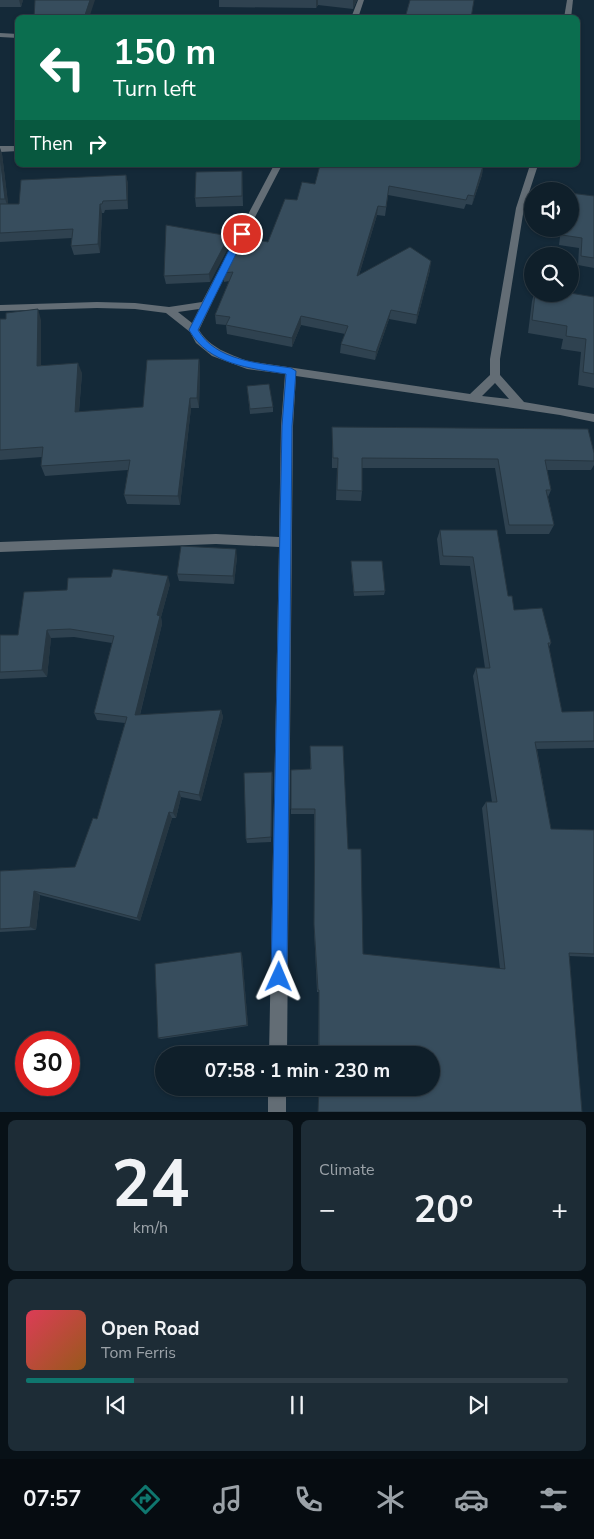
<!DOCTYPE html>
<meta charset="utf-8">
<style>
body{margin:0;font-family:"Nunito Sans",sans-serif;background:#1d2c36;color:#f1f3f6;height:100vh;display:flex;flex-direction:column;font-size:19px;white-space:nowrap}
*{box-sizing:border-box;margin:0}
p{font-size:16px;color:#9ba2a8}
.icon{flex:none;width:28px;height:28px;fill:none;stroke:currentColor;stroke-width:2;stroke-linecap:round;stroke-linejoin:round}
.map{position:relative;height:1112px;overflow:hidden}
.sheet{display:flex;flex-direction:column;gap:8px;padding:8px;background:#081117;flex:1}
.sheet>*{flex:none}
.banner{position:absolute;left:15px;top:15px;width:565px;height:152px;border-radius:8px;box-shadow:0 1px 4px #0004,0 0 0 1px #2f3d47;background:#0b6e4f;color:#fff;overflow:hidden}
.controls{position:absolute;left:524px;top:182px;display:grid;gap:10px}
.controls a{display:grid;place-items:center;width:55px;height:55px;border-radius:50%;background:#0f1f2a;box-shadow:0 1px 4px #0004,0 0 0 1px #2f3d47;font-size:25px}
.speed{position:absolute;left:15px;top:1031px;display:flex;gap:10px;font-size:25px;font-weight:700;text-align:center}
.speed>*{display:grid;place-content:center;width:65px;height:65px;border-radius:50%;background:#0f1f2a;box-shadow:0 1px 4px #0004,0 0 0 1px #2f3d47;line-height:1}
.speed .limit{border:8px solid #d22;background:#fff;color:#111}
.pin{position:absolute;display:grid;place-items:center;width:42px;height:42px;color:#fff;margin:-21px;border:2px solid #fff;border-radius:50%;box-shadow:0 1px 5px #0007}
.me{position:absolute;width:55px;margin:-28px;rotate:1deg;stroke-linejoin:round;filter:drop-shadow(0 0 4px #0008)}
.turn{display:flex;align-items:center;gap:18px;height:105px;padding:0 15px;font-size:22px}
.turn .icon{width:65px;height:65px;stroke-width:2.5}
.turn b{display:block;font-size:35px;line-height:42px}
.then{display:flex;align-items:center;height:48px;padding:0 15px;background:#0003;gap:10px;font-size:19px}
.big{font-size:38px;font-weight:700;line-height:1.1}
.sheet .card{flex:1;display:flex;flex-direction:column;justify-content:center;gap:8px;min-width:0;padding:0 18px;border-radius:8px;background:#1d2c36}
.sheet .dial{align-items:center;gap:0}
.dial b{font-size:65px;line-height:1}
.song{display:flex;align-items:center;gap:15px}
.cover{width:60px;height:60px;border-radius:8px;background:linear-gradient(135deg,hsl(350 70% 55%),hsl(30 70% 35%))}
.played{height:5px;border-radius:2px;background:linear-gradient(90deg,#0f766e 20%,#2f3d47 20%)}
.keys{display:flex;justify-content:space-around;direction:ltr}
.heat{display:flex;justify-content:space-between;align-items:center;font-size:28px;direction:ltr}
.sheet .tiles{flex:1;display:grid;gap:8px;grid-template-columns:1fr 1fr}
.card:last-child{grid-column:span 2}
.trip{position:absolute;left:155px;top:1046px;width:285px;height:50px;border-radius:25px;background:#0f1f2a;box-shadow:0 1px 4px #0004,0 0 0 1px #2f3d47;font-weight:700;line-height:50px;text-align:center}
.tabs{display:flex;height:80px;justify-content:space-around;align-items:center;background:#060c11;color:#9ba2a8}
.tabs .icon{width:35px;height:35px}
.tabs .current{color:#0f766e}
.tabs b{font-size:22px;color:#f1f3f6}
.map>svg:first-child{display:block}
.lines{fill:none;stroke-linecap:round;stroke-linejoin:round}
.minor{fill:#636d75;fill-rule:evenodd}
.wall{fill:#2f4250}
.shaded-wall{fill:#263641}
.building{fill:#374d5d;stroke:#263641}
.route{fill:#1a73e8;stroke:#114b97}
</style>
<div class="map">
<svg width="594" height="1112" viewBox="0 0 594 1112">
<rect width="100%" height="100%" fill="#142938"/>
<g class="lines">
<g class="minor">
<polygon points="358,0 364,0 358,18 351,18"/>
<polygon points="567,0 573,0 571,18 564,18"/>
<polygon points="0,33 18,34 18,38 0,37"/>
<polygon points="0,146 18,146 18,151 0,152"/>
<path d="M274,165H282L229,267L199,330C210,348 229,354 248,361L470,394L490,375V359L516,208L530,165H538L524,208L500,359V375L524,402L594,414V422L560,415L296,376L293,426L287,1055H269L279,547L216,544L0,552V542L216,534L279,537L281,426L285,374L247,369L212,356L196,343L190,332L166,313L135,309L97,308L0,311V305L97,302L135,303L169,307L202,302ZM199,309L192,323L178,312ZM495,383L509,399L482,396Z"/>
<rect x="268" y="1088" width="18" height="24"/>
</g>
</g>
<g class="wall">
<polygon points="0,0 23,0 21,7 0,7"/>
<polygon points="219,0 357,0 353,9 318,5 316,8 219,7"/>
<polygon points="0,148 2,154 8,204 19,204 126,175 128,184 128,209 105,210 104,213 102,213 100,253 74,255 71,246 72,238 0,242"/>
<polygon points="483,166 482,175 472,205 466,204 464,209 388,195 385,216 377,215 359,275 430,270 416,324 389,319 375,360 340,353 341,344 345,334 301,325 292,347 227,334 226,325 216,324 215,315 229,281 224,282 223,273 268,242 297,200 315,184"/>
<polygon points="242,171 243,206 196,207 195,198"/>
<polygon points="594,196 594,268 578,265 579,248 559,245 561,229 570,229"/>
<polygon points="230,244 210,282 166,284 164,276"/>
<polygon points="534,294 570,294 594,297 594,388 578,385 581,352 561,349 563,339 528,333 532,301"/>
<polygon points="0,319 41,320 41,365 82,373 79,412 143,407 199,359 200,369 199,408 191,408 180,505 127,504 124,495 128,470 45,476 41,466 42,457 0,460"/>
<polygon points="247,386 273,407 273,412 250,414"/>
<polygon points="332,427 594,453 594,465 591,470 547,470 551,490 548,497 554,525 549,534 506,534 495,468 362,468 362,491 361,501 336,500 337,468 332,468"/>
<polygon points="440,530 497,530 508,596 514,610 551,643 549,647 562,712 594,711 594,748 537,749 551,829 594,830 594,957 569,956 582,1112 318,1112 318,1088 431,1088 431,1055 318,1055 319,992 317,992 314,928 314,814 291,814 291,770 310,769 310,746 348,849 363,954 500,969 482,808 486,802 492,802 473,676 476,668 485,668 470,566 440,565 437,539"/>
<polygon points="237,557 234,584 179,581 177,574"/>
<polygon points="351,561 385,591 384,595 354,596 351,566"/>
<polygon points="170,584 161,617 162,624 140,715 221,710 223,717 201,801 181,797 176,818 172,818 140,921 40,895 36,930 0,932 0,871 75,867 97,819 125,723 97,720 94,713 112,643 74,637 51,638 47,677 0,679 0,635 18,635"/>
<polygon points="272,772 271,842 247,843 246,839"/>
<polygon points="242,954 248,1026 161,1039 158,1038"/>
</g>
<g class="shaded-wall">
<polygon points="19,0 23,0 21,7"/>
<polygon points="90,0 95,0 89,18 84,18"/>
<polygon points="316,0 318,0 318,5 316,8"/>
<polygon points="353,0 357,0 353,9"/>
<polygon points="0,148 2,154 9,210 5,199 0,157"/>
<polygon points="483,166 482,175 472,205 474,196"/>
<polygon points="126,175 128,184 128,209 127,200"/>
<polygon points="100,204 102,213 100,253 98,244"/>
<polygon points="378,206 377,215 356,285 357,276"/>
<polygon points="229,236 230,244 210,282 209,274"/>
<polygon points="431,261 430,270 416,324 417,315"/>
<polygon points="38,309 41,320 41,376 37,366"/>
<polygon points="391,310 389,319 375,360 376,352"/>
<polygon points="301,316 301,325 292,347 292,338"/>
<polygon points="199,359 200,369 199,408 197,398"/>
<polygon points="78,363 82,373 78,422 75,412"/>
<polygon points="190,398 191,408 180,505 178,496"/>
<polygon points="236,549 237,557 234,584 233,576"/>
<polygon points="168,576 170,584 161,617 162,624 138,722 135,715 157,615"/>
<polygon points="47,630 51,638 47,677 42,670"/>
<polygon points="221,710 223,717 201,801 199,795"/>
<polygon points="272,772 273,777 271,842 271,837"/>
<polygon points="179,791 181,797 176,818 173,813"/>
<polygon points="169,812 172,818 140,921 137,918"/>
<polygon points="34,891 40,895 36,930 30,927"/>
<polygon points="241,952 242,954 248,1026 247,1025"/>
</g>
<g class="building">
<polygon points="35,0 90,0 84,18 34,18"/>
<polygon points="410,0 474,0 471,18 405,18"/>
<polygon points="0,157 5,199 0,199"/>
<polygon points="320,165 483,166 474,196 468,195 466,200 389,186 386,207 378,206 357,276 410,247 431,261 417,315 391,310 376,352 341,344 348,326 301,316 292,338 226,325 230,317 215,315 233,272 223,273 241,237 268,242 285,199 297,200 302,182 315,184"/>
<polygon points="242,171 242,196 195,198 196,172"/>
<polygon points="126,175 127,200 103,201 102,204 100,204 98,244 71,246 73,229 0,233 0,204 19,204 21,180"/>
<polygon points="570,193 594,196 594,258 581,256 582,238 562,235 563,229 570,229"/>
<polygon points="166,225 229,236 209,274 164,276"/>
<polygon points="570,293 594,297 594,374 583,372 586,339 566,336 567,326 532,320 535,294 570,294"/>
<polygon points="38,309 37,366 78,363 75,412 143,407 147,360 199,359 197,398 190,398 178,496 124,495 130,460 41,466 43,447 0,450 0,319 6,319 6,313"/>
<polygon points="269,384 273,407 250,409 247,386"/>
<polygon points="332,427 588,429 594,453 594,461 545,460 551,490 546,490 554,525 509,525 498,459 362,458 362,491 337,490 338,458 333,458"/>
<polygon points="440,530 497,530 508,596 512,596 514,610 542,608 551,643 548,643 562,712 594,711 594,741 535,742 551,829 594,830 594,954 569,953 582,1112 318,1112 319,1088 431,1088 431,1055 319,1055 319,990 318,990 314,924 315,809 291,809 291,770 311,769 310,746 343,746 348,849 361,849 363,954 505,969 486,802 497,802 476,668 490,668 473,557 443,556"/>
<polygon points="181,546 236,549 233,576 177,574"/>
<polygon points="351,561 382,561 385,591 354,592"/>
<polygon points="113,569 168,576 157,615 160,616 135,715 221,710 199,795 179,791 173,813 169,812 137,918 34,891 30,927 0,929 0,871 75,867 93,818 97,819 127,717 94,713 114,636 70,629 47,630 42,670 0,672 0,635 18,635 24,592 67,590 68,578 111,577"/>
<polygon points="272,772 271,837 246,839 244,773"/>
<polygon points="241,952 247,1025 158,1038 155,964"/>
</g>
<path class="route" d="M242,231L246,234L198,330C216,361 259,363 291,368L296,371L292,426L287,977L284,983L279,985L274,983L271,977L282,426L286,374C250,368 209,365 189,330L237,234Z"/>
</svg>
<div class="controls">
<a><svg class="icon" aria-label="sound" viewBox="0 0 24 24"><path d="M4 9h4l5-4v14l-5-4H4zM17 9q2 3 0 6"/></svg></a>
<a><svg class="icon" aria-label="search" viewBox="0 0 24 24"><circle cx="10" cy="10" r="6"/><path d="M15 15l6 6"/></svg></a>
</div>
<div class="speed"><div class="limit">30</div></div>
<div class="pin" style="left:242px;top:234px;background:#d93025"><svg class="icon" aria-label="arrive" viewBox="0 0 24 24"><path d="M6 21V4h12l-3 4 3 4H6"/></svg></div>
<svg class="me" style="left:279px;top:977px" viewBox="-20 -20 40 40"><path d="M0-17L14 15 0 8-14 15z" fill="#1a73e8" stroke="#fff" stroke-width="4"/></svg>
<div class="trip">07:58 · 1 min · 230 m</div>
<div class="banner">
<div class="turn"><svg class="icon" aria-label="left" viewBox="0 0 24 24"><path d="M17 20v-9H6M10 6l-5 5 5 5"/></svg><div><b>150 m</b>Turn left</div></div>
<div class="then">Then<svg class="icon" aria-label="right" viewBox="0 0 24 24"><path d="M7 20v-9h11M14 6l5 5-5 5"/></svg></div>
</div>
</div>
<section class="sheet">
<div class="tiles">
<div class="card dial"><b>24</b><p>km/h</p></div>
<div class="card"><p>Climate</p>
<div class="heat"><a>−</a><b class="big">20°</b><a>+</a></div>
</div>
<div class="card">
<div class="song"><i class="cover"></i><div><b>Open Road</b><p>Tom Ferris</p></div></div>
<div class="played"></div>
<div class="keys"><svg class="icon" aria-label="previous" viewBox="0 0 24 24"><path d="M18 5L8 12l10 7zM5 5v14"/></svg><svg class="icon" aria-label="pause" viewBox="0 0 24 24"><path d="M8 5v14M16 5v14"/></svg><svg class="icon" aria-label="next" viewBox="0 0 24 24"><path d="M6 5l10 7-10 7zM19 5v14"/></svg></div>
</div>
</div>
</section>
<nav class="tabs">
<b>07:57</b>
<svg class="icon current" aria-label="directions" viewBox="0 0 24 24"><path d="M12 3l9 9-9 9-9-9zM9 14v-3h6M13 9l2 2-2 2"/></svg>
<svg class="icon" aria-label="music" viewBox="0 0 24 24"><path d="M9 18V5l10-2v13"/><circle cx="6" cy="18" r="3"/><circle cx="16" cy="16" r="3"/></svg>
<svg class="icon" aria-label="phone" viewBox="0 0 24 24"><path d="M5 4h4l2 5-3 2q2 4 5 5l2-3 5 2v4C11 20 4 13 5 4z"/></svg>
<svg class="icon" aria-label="climate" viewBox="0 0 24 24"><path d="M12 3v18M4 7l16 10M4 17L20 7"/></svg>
<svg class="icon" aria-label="car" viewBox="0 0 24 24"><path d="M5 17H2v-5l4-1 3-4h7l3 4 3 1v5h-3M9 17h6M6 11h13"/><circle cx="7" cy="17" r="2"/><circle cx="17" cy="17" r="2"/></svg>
<svg class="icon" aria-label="filters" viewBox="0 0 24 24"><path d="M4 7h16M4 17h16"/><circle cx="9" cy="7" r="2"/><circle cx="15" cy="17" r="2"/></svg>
</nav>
